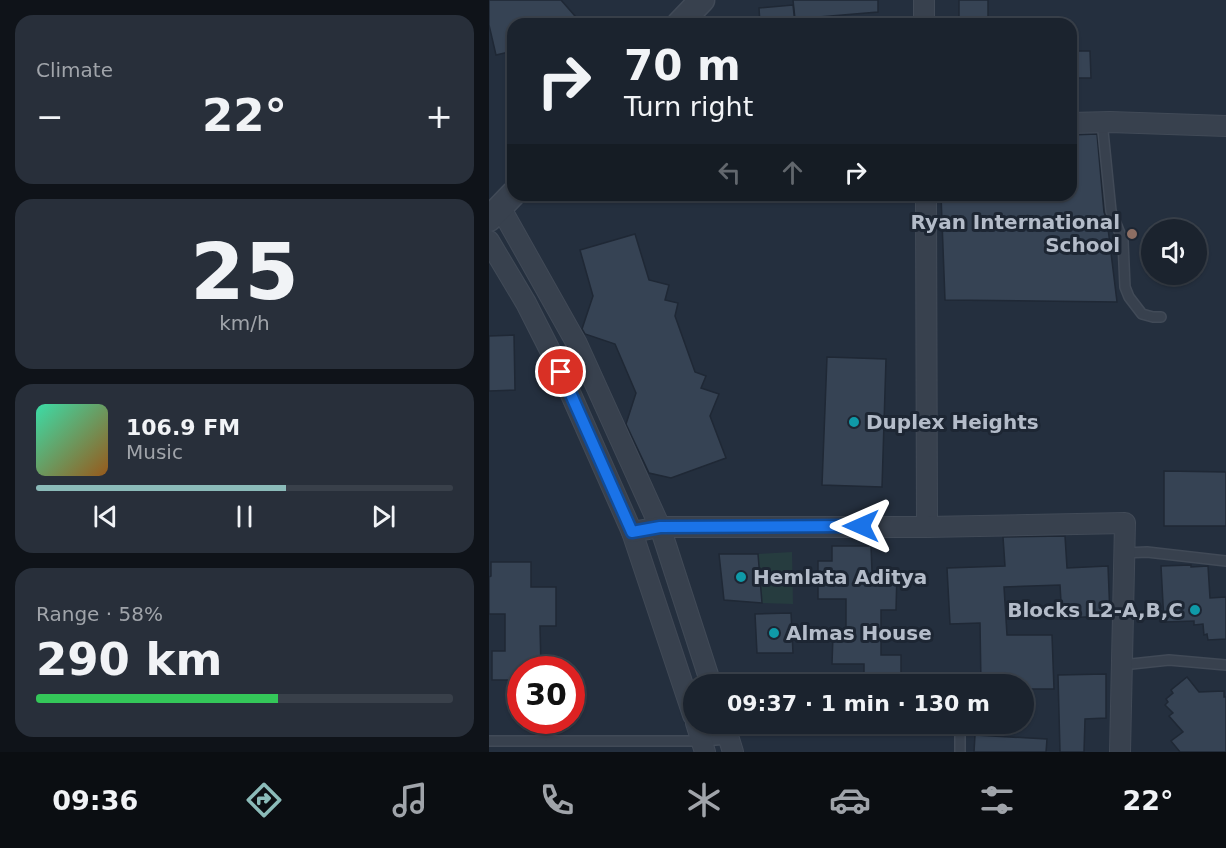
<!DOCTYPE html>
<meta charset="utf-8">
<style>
body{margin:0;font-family:"DejaVu Sans",sans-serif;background:#282f3a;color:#f1f3f6;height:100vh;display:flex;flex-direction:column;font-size:22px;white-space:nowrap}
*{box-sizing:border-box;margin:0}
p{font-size:20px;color:#a0a4aa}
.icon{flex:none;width:33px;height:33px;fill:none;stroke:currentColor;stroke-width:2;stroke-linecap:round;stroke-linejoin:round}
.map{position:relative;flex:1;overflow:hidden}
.drawer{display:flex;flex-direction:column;gap:15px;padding:15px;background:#0f1319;width:489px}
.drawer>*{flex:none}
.guide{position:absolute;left:18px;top:18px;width:570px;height:183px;border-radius:18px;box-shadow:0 2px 4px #0004,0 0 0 2px #39404a;background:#1b232e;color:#f1f3f6;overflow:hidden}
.tools{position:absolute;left:652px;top:219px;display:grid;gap:12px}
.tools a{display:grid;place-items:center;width:66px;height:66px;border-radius:50%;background:#1b232e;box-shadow:0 2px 4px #0004,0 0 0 2px #39404a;font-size:30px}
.speed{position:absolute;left:18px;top:656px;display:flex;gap:12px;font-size:30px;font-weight:700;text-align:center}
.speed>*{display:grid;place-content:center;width:78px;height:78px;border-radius:50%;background:#1b232e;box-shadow:0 2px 4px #0004,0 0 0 2px #39404a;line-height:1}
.speed .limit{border:9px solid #d22;background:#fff;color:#111}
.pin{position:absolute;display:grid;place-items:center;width:51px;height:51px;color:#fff;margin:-26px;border:3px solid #fff;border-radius:50%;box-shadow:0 2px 6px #0007}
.me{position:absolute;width:66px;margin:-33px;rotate:270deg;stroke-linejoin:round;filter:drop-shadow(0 0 4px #0008)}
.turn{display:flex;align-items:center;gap:21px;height:126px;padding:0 18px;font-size:27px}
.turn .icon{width:78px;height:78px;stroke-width:2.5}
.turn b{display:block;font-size:42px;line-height:51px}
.lanes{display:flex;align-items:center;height:57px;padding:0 18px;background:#0003;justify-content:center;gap:30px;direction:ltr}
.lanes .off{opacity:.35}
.big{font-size:45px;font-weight:600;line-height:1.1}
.drawer .card{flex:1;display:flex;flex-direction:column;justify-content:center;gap:9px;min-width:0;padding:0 21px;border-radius:18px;background:#282f3a}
.drawer .dial{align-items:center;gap:0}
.dial b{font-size:78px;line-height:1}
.song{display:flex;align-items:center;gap:18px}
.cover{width:72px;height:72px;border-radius:9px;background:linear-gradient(135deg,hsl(160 70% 55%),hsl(30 70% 35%))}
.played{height:6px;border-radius:3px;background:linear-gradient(90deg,#8bbbb9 60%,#39404a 60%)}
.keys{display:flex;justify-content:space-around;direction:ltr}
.heat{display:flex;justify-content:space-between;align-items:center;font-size:33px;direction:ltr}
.charge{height:9px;border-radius:4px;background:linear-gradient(90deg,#34c759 58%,#39404a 0)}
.trip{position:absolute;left:194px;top:674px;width:351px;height:60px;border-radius:30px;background:#1b232e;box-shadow:0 2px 4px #0004,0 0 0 2px #39404a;font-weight:600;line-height:60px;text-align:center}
.tabs{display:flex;height:96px;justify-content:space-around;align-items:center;background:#0b0e12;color:#a0a4aa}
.tabs .icon{width:42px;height:42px}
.tabs .selected{color:#8bbbb9}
.tabs b{font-size:27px;color:#f1f3f6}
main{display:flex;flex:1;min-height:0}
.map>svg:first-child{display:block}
.green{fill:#263c3f}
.building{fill:#364354;stroke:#1f2835;stroke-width:1.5}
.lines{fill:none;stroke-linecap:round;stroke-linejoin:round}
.service-casing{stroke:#414a57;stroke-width:12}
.minor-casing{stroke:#414a57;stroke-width:22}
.tertiary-casing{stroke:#414a57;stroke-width:27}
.service{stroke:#38414e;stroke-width:9}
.minor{stroke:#38414e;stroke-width:20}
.tertiary{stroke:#38414e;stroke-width:24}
.route-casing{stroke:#114b97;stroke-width:15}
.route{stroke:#1a73e8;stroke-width:10}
.education-dot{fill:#8d6e63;stroke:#1d2633;stroke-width:2}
.culture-dot{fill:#0f9aa8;stroke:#1d2633;stroke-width:2}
.labels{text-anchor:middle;stroke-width:6;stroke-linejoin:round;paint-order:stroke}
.poi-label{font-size:20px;font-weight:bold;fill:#b4bcc9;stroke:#1d2633;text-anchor:start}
</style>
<main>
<section class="drawer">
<div class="card"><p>Climate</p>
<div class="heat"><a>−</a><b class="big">22°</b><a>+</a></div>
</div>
<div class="card dial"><b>25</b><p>km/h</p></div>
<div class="card">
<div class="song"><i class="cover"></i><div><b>106.9 FM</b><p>Music</p></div></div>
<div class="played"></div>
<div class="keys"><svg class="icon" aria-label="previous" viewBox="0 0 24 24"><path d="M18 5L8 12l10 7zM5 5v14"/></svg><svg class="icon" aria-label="pause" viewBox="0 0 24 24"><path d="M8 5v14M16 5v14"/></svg><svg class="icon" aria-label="next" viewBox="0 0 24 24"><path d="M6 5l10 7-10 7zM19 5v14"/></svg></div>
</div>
<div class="card"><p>Range · 58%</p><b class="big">290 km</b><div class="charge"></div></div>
</section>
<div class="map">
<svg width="737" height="752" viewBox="0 0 737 752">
<rect width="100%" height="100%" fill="#242f3e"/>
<polygon class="green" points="303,552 304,604 273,603 269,554"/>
<g class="building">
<polygon points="0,0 72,0 93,24 24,24 24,51 7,55 0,25"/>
<polygon points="304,0 389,0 389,12 306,19"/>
<rect x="470" y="0" width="29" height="22"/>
<polygon points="304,5 306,24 271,24 270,8"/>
<polygon points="582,51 601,51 602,78 582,78"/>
<polygon points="608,134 615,212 618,220 628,302 456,300 452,195 582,195 582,135"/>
<polygon points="146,234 160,280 180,285 176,300 189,303 186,316 206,372 217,376 212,388 230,394 221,416 237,458 182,478 160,473 137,424 147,393 126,344 96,334 93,329 104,296 91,250"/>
<polygon points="25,335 26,390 0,391 0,336"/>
<polygon points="338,357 397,359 393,487 333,485"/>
<polygon points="675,471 737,472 737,526 675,526"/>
<polygon points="576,536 578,568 619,566 621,616 573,618 571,585 515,587 518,635 563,635 565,689 534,689 534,684 492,684 491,623 461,624 458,568 516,566 514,537"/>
<polygon points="343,546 382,546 383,571 408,572 407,610 392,610 392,655 412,655 412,679 396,679 396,684 375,684 375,664 343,664 344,635 357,635 357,599 329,599 329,561 343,561"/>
<polygon points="230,554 269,554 273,603 235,600"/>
<polygon points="2,562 42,562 42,587 67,587 67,626 51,626 52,669 32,669 32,680 3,680 3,651 16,651 16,614 0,614 0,577 2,576"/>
<polygon points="702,565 702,567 719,566 721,598 737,597 737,639 719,640 718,634 715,635 714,624 705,625 705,621 675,622 672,566"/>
<polygon points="302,613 304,653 268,653 266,614"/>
<polygon points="617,674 617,718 596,719 595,752 571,752 569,675"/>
<polygon points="698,677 710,692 735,691 735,697 737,697 737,752 691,752 682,741 694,732 680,716 684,713 676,705 679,702 677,699 684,693 682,690"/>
<polygon points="486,735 558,739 557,752 485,752"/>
</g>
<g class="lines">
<g class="service-casing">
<g id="service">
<polyline points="615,123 614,131 622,211 634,241 636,287 640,297 653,314 664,317 672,317"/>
<polyline points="635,553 658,552 737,561"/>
<polyline points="633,665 680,660 737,665"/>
<polyline points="0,741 213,741 240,739"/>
<polyline points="471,752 471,732"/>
</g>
</g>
<g class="minor-casing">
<g id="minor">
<polyline points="435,0 435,24"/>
<polyline points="582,123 621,122 737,126"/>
<polyline points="437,195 438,527"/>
<polyline points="11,207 88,344 171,527 222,684"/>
<polyline points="0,241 37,303 72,372 143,532 204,715"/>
<polyline points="143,532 171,527 438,527 636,523 631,752"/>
<polyline points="207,723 216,752"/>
<polyline points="235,723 244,752"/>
</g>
</g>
<g class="tertiary-casing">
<g id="tertiary">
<polyline points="190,24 213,0"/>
<polyline points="0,219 24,194"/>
</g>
</g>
<use href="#service" class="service"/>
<use href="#minor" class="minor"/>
<use href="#tertiary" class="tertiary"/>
</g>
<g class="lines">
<g class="route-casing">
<polyline id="route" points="72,372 143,532 171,527 372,526"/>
</g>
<use href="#route" class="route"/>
</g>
<circle class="education-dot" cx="643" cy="234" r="6"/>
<g class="culture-dot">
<circle cx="365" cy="422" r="6"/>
<circle cx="252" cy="577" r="6"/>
<circle cx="706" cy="610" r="6"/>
<circle cx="285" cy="633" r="6"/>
</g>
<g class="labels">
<g class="poi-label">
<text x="631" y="229" text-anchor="end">Ryan International<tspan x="631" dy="23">School</tspan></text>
<text x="377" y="429">Duplex Heights</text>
<text x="264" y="584">Hemlata Aditya</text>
<text x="694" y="617" text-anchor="end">Blocks L2-A,B,C</text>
<text x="297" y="640">Almas House</text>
</g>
</g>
</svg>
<div class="tools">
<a><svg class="icon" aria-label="sound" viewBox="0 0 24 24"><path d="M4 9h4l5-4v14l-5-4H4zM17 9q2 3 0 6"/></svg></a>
</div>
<div class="speed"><div class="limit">30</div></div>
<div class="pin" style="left:72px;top:372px;background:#d93025"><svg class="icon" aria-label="arrive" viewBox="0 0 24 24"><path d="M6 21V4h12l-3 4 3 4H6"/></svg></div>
<svg class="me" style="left:372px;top:526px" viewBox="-20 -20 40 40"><path d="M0-17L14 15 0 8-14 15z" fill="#1a73e8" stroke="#fff" stroke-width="4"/></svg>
<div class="trip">09:37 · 1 min · 130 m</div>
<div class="guide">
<div class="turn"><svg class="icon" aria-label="right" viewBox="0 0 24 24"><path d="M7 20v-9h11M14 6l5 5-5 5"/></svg><div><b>70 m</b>Turn right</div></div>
<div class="lanes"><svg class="icon off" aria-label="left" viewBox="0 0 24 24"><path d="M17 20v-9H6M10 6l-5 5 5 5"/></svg><svg class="icon off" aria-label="ahead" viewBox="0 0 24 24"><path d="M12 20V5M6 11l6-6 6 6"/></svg><svg class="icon" aria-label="right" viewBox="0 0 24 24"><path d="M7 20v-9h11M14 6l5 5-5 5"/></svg></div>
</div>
</div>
</main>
<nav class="tabs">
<b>09:36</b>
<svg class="icon selected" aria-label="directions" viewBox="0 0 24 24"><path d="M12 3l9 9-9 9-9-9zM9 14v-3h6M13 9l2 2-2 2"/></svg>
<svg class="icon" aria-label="music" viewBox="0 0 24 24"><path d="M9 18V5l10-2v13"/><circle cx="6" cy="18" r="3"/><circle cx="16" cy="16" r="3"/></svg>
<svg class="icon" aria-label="phone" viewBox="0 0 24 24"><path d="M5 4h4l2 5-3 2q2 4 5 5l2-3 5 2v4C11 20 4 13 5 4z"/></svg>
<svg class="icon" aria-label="climate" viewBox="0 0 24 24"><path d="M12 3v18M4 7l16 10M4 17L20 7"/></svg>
<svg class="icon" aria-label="car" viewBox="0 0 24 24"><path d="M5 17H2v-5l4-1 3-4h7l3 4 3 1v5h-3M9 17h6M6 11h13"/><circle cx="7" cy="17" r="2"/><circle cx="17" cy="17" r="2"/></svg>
<svg class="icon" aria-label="filters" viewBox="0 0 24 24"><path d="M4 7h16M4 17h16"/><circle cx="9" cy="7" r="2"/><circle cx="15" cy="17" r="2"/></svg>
<b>22°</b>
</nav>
